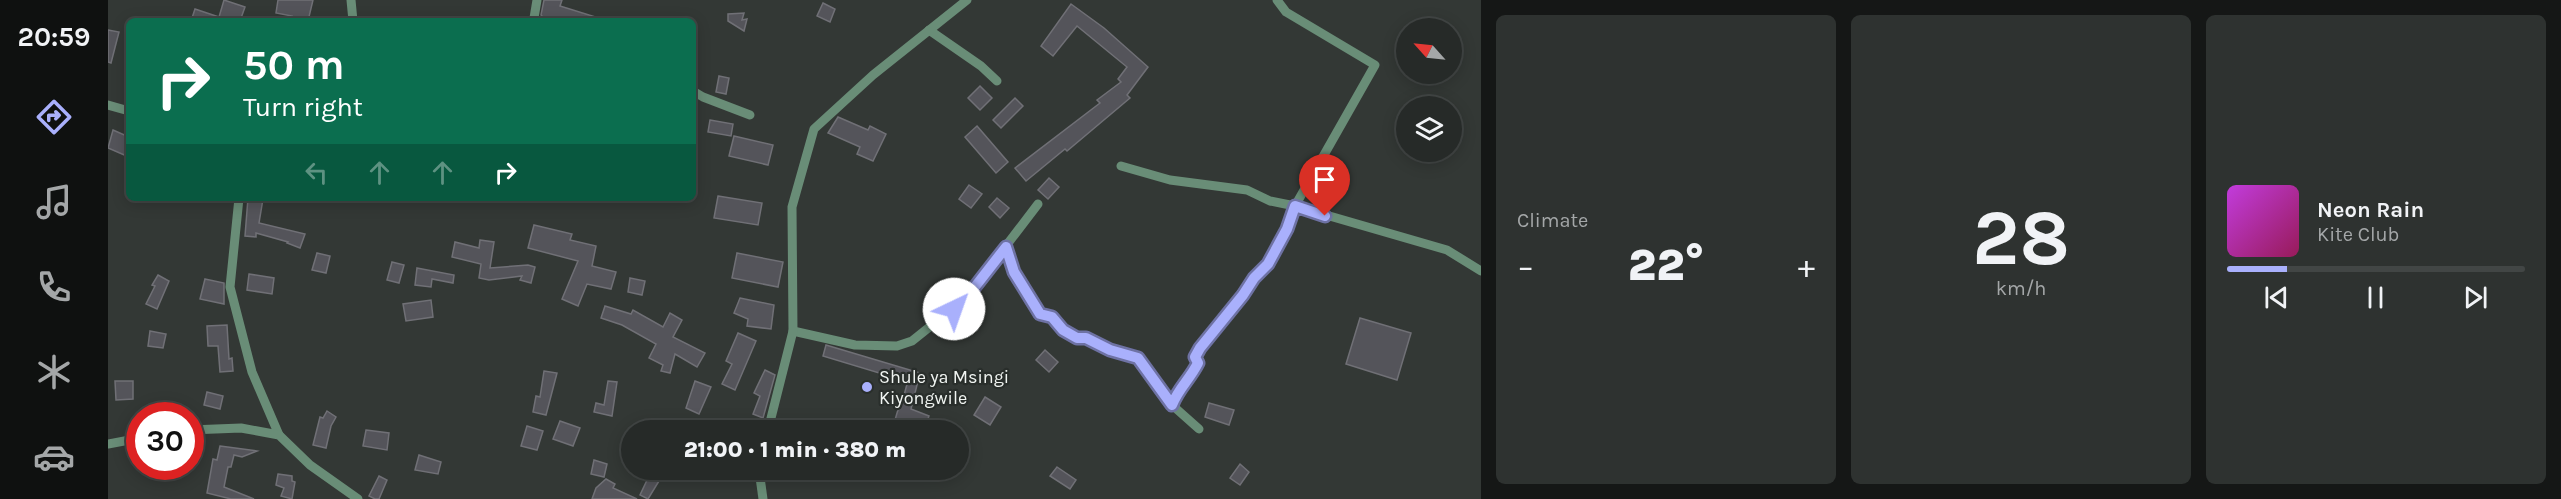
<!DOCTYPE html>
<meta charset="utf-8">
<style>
body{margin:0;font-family:Karla,sans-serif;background:#2e3230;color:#f1f3f6;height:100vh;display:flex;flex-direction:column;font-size:22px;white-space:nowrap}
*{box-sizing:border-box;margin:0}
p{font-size:20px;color:#a4a7a8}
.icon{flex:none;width:33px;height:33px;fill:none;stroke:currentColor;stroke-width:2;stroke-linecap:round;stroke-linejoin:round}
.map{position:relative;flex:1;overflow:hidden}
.drawer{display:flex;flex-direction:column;gap:15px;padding:15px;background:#151716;width:1080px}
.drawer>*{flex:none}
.guide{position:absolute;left:18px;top:18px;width:570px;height:183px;border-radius:9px;box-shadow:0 3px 15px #0003,0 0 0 2px #424645;background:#0b6e4f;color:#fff;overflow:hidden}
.needle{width:39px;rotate:297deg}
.tools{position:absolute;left:1288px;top:18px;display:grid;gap:12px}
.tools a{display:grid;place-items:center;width:66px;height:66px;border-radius:50%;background:#262a28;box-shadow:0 3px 15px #0003,0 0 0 2px #424645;font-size:30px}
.speed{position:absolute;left:18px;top:402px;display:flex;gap:12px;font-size:30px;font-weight:700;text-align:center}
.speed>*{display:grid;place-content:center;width:78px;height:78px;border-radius:50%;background:#262a28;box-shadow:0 3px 15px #0003,0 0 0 2px #424645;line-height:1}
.speed .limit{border:9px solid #d22;background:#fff;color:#111}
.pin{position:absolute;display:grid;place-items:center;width:51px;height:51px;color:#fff;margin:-62px -26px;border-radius:50% 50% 50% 0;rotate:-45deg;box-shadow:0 0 6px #0007}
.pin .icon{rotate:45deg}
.me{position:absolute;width:66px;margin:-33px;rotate:42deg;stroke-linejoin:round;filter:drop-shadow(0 0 4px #0008)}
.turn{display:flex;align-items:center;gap:21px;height:126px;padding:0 18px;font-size:27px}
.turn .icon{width:78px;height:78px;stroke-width:2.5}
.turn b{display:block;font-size:42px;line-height:51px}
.lanes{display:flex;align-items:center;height:57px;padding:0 18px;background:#0003;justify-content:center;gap:30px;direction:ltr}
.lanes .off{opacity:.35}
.big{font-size:45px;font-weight:800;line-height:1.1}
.drawer .card{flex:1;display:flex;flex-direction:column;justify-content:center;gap:9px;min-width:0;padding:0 21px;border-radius:9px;background:#2e3230}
.drawer .dial{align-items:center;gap:0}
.dial b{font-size:78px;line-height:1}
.song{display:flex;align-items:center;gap:18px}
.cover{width:72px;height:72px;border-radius:9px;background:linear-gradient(135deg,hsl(290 70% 55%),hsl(330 70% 35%))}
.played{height:6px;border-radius:3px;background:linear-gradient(90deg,#a9b0fc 20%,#424645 20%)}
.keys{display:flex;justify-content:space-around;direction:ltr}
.heat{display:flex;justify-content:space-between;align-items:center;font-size:33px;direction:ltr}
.drawer .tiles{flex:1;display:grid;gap:15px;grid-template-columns:repeat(3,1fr)}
.trip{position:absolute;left:513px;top:420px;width:348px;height:60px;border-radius:30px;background:#262a28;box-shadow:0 3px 15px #0003,0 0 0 2px #424645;font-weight:800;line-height:60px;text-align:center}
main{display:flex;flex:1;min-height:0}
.dock{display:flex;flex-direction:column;width:108px;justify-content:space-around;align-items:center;background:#0f1110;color:#a4a7a8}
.dock .icon{width:42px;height:42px}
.dock .current{color:#a9b0fc}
.dock b{font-size:27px;color:#f1f3f6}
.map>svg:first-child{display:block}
.building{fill:#54545a;stroke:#707076;stroke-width:1.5}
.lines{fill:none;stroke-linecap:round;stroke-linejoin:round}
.minor{stroke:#698d77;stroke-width:9}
.route-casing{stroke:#6e72a4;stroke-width:15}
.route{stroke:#a9b0fc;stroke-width:10}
.poi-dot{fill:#a9b0fc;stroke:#292e2b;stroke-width:2}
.labels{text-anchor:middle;stroke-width:4.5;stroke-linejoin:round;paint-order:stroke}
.poi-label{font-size:18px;fill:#f1f5f2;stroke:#292e2b;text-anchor:start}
</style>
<main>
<nav class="dock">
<b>20:59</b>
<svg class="icon current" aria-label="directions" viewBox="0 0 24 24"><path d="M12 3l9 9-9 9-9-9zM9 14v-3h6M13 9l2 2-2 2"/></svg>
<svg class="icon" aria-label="music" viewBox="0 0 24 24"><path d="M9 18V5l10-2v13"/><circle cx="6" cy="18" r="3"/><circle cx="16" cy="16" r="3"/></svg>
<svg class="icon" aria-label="phone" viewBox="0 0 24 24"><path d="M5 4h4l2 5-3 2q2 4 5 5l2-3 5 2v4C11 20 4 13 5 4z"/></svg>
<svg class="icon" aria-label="climate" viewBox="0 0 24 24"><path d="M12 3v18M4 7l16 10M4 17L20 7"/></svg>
<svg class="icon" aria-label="car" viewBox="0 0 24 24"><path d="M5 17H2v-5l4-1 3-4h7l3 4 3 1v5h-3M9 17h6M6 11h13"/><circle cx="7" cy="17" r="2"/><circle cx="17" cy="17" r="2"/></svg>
</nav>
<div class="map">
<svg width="1373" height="499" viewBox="0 0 1373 499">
<rect width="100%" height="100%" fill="#333835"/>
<g class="building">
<polygon points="116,0 137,7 132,21 83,21 87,9 111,17"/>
<polygon points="170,0 205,0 200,21 182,21 184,16 168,13"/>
<polygon points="436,0 454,0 452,6 494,19 494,21 437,19 433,15"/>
<polygon points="715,3 727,9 722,22 709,16"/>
<polygon points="963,4 996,28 1040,67 1019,95 1022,98 959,151 957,149 918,181 907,168 992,103 989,100 1013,82 1010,79 1019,67 969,26 945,56 933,46"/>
<polygon points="636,13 634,20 639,19 636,31 620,21 620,14"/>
<polygon points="0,30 11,32 3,63 0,62"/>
<polygon points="611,76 621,78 618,94 608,92"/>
<polygon points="872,86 884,98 872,110 860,98"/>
<polygon points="907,98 915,106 893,128 885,120"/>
<polygon points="730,117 760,130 762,126 778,134 765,161 749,154 752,147 720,133"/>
<polygon points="602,120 625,124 623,136 600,132"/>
<polygon points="869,126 900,162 888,173 857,137"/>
<polygon points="5,130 21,137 21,157 0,148"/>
<polygon points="626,136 665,145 660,165 621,156"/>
<polygon points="941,178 951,187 940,199 930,190"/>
<polygon points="861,185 874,194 863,208 851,199"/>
<polygon points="610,196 654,203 650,225 606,218"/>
<polygon points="140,198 155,199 151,223 197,234 192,248 179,243 180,242 148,233 148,237 137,236"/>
<polygon points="889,198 901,208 892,218 881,207"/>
<polygon points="426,225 464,234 462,240 488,246 484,266 508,272 503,289 479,284 470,306 454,299 470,261 420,248"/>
<polygon points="372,240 386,242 382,268 420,265 427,267 423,283 412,280 414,276 381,280 371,278 373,264 344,257 347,242 371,248"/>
<polygon points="209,253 222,256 218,273 204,270"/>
<polygon points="629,253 675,262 670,287 624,278"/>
<polygon points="284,262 296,265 291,283 279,280"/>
<polygon points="309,268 346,275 345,283 324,279 323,287 307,285"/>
<polygon points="141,274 166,278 164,294 139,290"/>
<polygon points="50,275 61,281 49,309 38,304 47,286 44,285"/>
<polygon points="522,278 537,281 534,295 520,292"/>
<polygon points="97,279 116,283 116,304 92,299"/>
<polygon points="632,298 666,305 663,329 639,326 640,319 626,313"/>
<polygon points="323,300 325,317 298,321 295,304"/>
<polygon points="497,306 523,314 525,310 555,327 562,313 574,320 565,337 597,353 589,367 567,354 562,373 553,371 555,365 541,358 548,344 514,325 493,318"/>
<polygon points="1252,318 1303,333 1289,380 1238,364"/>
<polygon points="119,325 121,359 124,358 125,371 112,372 110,346 100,346 99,326"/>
<polygon points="42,331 58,334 55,348 40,346"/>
<polygon points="630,333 648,341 627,390 614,384 624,364 618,361"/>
<polygon points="718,345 812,373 803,409 821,416 816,430 784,430 792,403 794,403 799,384 798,381 715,356"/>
<polygon points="937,350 950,362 941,372 928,360"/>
<polygon points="657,370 667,375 655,418 645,414 652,396 646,393"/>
<polygon points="436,371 449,373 438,415 425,412 428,396 432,397"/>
<polygon points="7,381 25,381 25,399 8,400"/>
<polygon points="500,381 509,382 504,416 486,412 488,403 496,405"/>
<polygon points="587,381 603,387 591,414 578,408"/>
<polygon points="99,392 115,396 112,409 96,405"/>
<polygon points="877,397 893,407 882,425 866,415"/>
<polygon points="1101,403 1126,410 1121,425 1097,417"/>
<polygon points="219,411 228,417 223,426 218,448 205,445 212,417 215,418"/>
<polygon points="452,421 472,428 465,446 445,439"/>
<polygon points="419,426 435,431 429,450 413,446"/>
<polygon points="258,430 281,433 279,450 255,446"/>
<polygon points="112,446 149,451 134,457 126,455 123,467 120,467 116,487 146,499 123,499 99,493 105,459 109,460"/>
<polygon points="311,455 333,462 330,474 307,470"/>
<polygon points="486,460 499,464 496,477 483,474"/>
<polygon points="1132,464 1141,472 1132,485 1122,478"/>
<polygon points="949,467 968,480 962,489 942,476"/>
<polygon points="170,474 184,476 184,481 187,482 184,499 173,496 176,488 168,485"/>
<polygon points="271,476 279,480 271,499 267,499 261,496"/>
<polygon points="541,476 551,481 540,499 532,495"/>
<polygon points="498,479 507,484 505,488 529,499 484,499 488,488"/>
</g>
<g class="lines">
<g class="minor">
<polyline points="243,0 245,21"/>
<polyline points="429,0 426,18 431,21"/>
<polyline points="1169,0 1178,12 1267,65 1187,206 1339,250 1373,271"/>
<polyline points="821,30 873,66 889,81"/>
<polyline points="585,91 595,97 642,115"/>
<polyline points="0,105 21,111"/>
<path d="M1013,166L1062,180L1139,190L1162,201L1187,206L1179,229L1160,264L1146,278L1135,295L1111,326L1101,336L1087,357L1090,363C1082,379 1070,389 1064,405L1091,429"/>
<polyline points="131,198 122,287 144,372 171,435"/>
<polyline points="898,247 906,271 932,314 944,317 955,330 969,338 978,338 1002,350 1030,359 1064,405"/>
<polyline points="685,331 747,345 789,346 804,341 859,297 930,204"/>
<polyline points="82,430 133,428 171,435 202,465 250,499"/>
<polyline points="660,430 685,331 684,207 706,129 765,75 859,0"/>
<polyline points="0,444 32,438"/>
<polyline points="651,470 655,499"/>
</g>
</g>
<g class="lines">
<g class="route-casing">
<path id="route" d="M846,309L859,297L898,247L906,272L932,314L944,317L955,330L969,338H978L1002,350L1030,358L1064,405C1070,389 1082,379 1090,363L1087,357L1092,348L1135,295L1146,278L1160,264L1179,229L1187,206L1217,216"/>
</g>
<use href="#route" class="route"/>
</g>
<circle class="poi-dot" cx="759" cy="387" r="6"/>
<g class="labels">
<g class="poi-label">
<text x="771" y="383">Shule ya Msingi<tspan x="771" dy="21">Kiyongwile</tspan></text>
</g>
</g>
</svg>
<div class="tools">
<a><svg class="needle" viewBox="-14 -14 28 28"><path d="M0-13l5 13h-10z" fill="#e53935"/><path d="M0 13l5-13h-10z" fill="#a4a7a8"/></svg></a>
<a><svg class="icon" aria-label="layers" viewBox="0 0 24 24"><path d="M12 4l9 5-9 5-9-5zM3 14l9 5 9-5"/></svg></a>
</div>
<div class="speed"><div class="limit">30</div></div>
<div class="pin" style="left:1217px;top:216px;background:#d93025"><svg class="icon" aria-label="arrive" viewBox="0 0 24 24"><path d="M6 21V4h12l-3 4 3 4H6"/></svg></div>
<svg class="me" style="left:846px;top:309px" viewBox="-20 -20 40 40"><circle r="19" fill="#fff"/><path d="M0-13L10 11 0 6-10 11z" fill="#a9b0fc"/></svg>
<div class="trip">21:00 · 1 min · 380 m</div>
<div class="guide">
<div class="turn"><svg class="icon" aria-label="right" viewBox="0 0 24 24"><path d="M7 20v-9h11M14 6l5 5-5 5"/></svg><div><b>50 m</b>Turn right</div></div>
<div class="lanes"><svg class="icon off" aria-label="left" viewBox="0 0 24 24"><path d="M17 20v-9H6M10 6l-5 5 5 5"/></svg><svg class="icon off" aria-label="ahead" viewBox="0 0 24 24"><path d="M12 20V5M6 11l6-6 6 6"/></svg><svg class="icon off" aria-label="ahead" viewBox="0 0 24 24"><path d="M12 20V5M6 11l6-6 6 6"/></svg><svg class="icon" aria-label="right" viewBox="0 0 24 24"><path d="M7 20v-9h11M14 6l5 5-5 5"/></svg></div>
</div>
</div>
<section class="drawer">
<div class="tiles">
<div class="card"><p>Climate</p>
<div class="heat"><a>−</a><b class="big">22°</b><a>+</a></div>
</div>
<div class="card dial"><b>28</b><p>km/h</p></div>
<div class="card">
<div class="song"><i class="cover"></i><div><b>Neon Rain</b><p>Kite Club</p></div></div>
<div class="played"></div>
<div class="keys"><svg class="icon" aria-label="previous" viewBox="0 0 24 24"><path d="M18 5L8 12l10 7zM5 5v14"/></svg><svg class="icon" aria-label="pause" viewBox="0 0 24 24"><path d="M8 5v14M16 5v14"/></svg><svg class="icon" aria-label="next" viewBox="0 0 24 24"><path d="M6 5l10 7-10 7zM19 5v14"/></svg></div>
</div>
</div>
</section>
</main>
